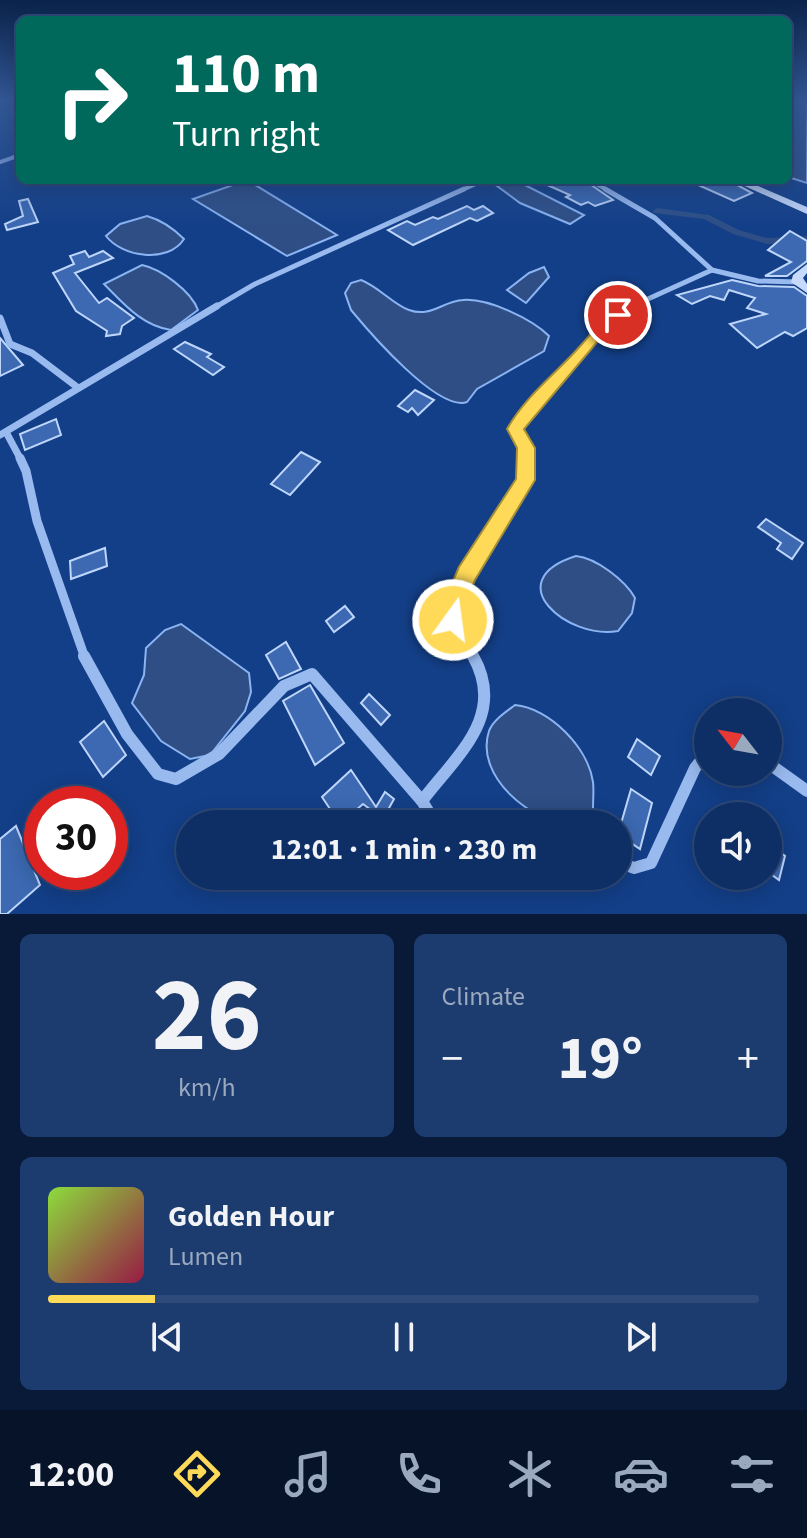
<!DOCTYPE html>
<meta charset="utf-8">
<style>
body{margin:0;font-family:"Source Sans 3",sans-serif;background:#1c3b6f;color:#f1f3f6;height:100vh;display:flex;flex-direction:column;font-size:30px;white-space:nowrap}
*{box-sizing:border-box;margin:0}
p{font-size:26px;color:#9ba9bf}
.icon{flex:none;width:44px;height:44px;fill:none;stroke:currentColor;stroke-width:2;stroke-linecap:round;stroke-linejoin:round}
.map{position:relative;height:914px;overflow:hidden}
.details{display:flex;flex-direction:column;gap:20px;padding:20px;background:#081a38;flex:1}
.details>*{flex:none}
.top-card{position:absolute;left:16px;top:16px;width:776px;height:168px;border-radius:12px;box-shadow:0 4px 20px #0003,0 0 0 2px #2e4a7a;background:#00695c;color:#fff;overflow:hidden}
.needle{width:52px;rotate:301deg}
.buttons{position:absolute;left:694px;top:698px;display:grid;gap:16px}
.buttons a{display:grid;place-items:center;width:88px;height:88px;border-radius:50%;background:#0e2f66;box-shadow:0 4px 20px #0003,0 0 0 2px #2e4a7a;font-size:40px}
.speed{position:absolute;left:24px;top:786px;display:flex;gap:16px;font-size:40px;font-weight:700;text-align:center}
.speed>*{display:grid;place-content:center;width:104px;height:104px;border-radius:50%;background:#0e2f66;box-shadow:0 4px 20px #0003,0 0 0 2px #2e4a7a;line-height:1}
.speed .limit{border:12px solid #d22;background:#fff;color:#111}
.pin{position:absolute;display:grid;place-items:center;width:68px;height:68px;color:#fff;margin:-34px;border:4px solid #fff;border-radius:50%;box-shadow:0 2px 8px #0007}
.me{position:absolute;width:88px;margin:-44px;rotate:14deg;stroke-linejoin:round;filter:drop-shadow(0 0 6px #0008)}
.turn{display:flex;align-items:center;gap:28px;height:168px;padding:0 24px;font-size:36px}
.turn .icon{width:104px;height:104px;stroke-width:2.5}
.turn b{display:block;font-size:56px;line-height:68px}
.big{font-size:60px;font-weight:700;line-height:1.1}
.details .card{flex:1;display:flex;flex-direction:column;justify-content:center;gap:12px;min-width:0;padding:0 28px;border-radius:12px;background:#1c3b6f}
.details .dial{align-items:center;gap:0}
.dial b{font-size:104px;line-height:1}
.song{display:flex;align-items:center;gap:24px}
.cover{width:96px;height:96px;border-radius:12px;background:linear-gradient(135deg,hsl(90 70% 55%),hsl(340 70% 35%))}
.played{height:8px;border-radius:4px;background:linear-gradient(90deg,#ffda58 15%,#2e4a7a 15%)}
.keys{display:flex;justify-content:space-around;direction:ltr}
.heat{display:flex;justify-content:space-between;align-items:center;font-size:44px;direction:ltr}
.details .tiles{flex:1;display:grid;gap:20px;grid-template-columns:1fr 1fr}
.card:last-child{grid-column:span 2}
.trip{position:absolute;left:176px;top:810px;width:456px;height:80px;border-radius:40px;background:#0e2f66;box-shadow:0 4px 20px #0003,0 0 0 2px #2e4a7a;font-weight:700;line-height:80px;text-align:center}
.menu{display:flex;height:128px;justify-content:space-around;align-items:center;background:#061329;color:#9ba9bf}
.menu .icon{width:56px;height:56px}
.menu .on{color:#ffda58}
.menu b{font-size:36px;color:#f1f3f6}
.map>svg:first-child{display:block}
.water{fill:#2e4e85;stroke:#8bb4f3;stroke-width:2}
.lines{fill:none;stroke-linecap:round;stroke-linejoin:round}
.canal{fill:#2e4e85;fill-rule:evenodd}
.building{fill:#3c69b2;stroke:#bfd6fb;stroke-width:2}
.minor-far4{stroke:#99baef;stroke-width:4}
.minor-far3{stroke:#99baef;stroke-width:5}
.minor-far2{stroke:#99baef;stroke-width:7}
.minor-far1{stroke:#99baef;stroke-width:9}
.minor{stroke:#99baef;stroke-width:12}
.secondary{fill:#c7dafb;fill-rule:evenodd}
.route{fill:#ffda58;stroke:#a68e39;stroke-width:2}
</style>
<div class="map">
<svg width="807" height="914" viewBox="0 0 807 914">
<rect width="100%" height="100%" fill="#133f88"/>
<g class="water">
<polygon points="788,101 807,101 807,183 788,177"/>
<polygon points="247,180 337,235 287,256 193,199"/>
<polygon points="515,180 584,215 570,224 520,203 497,186"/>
<path d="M147,216C161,220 173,228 184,239C168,264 122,257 106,236L120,224Z"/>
<path d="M142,265C161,269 191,291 198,310L171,330C142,326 123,303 104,284Z"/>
<polygon points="544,267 549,277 526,303 507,290 529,273"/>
<path d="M361,280C379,287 394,305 409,310C431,318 443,301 463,300C488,298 532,319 549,336L544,351L477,389L467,402C438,412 370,333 351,310L345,293L351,283Z"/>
<path d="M576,556C596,558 625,580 635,598L632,613L618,631C568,640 497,581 576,556Z"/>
<polygon points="181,624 249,673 251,692 245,711 210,755 190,759 161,741 132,703 144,675 146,648 165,630"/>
<path d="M515,705C549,708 588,747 593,782C594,790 593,799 593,808L573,824C532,824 474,776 489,731C493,720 506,712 515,705Z"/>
</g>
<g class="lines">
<polygon class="canal" points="657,208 709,215 739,230 767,238 807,236 807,242 767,244 733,234 704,219 654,213 653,211"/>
</g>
<g class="building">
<polygon points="536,180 584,180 613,200 595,206 588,202 581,205 566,197 570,195"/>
<polygon points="687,180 728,180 752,193 734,201"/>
<polygon points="28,199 38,222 7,230 5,224 23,216 19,201"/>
<polygon points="467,206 474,210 483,206 493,213 477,221 470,218 413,245 388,230 407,221 415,225 433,217 438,219"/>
<polygon points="790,231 807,241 807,261 787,276 765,276 791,262 768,250"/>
<polygon points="85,251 89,257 103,251 113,258 75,273 99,303 107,298 134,318 122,326 120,334 106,336 107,331 76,311 53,273 74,264 70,256"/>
<polygon points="732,280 758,286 794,287 807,296 807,328 793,336 785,332 757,348 730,324 766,314 747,308 755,298 729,290 724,300 710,296 692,304 677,295"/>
<polygon points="0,338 23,365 0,376"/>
<polygon points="185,342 211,354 207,357 224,367 213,375 174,349"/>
<polygon points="415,390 434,400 418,415 412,408 408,412 398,406"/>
<polygon points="56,419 61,435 25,450 20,434"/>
<polygon points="301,452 320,462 290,495 271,484"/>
<polygon points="766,519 803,543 792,559 777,549 781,543 758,527"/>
<polygon points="105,548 107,566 71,579 70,561"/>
<polygon points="345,606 354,617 334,632 326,621"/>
<polygon points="286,642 301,669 279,679 266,655"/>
<polygon points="310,685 344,743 315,765 283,701"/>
<polygon points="369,694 390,715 381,725 361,703"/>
<polygon points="104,721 126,755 103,777 80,742"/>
<polygon points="637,739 660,756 651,775 628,757"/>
<polygon points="351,770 376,807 385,792 394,799 383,819 363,804 340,824 322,797"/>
<polygon points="631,789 652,803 640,849 618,834"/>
<polygon points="16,826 40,885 7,914 0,914 0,839"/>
<polygon points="768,843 785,856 779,880 768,872"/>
</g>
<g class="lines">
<g class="minor-far4">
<polyline points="0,162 20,155"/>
<polyline points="589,180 609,191"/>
<polyline points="460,191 485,180"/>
</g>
<g class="minor-far3">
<polyline points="605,189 655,218 712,270 758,281 797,282"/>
<polyline points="214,308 255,284 464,189"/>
<polyline points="628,308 712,270"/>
</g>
<g class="minor-far2">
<polyline points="0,318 10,344 32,353 77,387"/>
<polyline points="6,432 21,460"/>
<polyline points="0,435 217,306"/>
<polyline points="526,460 526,448 516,429 524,415 603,326 631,306"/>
</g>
<g class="minor-far1">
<polyline points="20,458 26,471 37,521 85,658"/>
<polyline points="474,658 453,620 452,609 467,574 525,480 526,458"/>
</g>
<g class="minor">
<polyline points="84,656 127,734 158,774 176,779 219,754 284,686 312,674 422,801 436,824"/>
<polyline points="768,763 807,791"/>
<path d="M422,801C457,755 507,716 473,656"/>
<polyline points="618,862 634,868 651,863 695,768 708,752"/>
<polyline points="474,876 485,882 492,876"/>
</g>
<g class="secondary">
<polygon points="731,180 744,180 807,207 807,214"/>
<polygon points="807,264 807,273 803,278 807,284 807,293 791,282 793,275"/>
</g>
</g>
<linearGradient id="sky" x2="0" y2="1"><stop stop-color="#0a234b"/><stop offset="0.44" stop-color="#335896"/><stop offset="1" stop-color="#335896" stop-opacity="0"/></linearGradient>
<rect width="807" height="228" fill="url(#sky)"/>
<path class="route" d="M613,312L625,315L608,329L524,429L535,448V480L475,580L463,609L461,628L453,631L445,628L441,609L459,567L516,479L517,448L507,429C526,395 557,373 582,344C593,332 599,322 613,312Z"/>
</svg>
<div class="buttons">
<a><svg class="needle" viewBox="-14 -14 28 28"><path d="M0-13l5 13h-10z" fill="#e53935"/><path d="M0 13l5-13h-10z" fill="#9ba9bf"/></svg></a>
<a><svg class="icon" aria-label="sound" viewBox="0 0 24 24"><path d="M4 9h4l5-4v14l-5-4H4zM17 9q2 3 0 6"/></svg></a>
</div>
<div class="speed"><div class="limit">30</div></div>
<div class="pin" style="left:618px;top:315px;background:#d93025"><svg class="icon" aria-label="arrive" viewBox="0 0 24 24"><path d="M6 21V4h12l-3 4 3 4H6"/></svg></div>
<svg class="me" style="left:453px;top:620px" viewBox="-20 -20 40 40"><circle r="17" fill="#ffda58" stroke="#fff" stroke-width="3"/><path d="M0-11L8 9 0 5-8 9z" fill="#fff"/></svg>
<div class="trip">12:01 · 1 min · 230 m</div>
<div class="top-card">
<div class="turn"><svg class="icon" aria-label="right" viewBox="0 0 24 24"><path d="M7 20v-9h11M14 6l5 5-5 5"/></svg><div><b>110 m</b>Turn right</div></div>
</div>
</div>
<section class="details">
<div class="tiles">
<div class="card dial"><b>26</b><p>km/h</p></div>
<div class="card"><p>Climate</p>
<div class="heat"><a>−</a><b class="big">19°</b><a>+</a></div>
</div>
<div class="card">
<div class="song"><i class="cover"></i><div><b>Golden Hour</b><p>Lumen</p></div></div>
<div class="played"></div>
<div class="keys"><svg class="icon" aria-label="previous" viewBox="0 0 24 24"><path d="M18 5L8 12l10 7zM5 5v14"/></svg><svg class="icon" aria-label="pause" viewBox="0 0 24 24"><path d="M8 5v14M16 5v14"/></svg><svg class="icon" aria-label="next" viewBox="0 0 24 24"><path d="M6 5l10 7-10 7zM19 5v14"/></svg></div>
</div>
</div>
</section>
<nav class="menu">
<b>12:00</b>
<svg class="icon on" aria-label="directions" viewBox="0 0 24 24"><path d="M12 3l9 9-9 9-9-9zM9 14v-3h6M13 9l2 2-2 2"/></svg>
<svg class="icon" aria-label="music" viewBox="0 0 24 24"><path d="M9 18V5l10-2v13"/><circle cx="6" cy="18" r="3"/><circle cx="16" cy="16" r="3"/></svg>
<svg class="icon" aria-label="phone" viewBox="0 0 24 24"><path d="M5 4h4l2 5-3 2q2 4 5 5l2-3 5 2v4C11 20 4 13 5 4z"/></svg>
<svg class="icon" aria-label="climate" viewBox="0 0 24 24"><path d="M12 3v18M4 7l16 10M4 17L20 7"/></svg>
<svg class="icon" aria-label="car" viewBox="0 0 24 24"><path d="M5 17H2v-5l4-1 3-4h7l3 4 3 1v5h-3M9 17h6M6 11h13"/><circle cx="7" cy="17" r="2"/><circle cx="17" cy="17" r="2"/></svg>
<svg class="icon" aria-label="filters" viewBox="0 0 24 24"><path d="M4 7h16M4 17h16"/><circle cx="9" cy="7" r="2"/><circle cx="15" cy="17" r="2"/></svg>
</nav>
